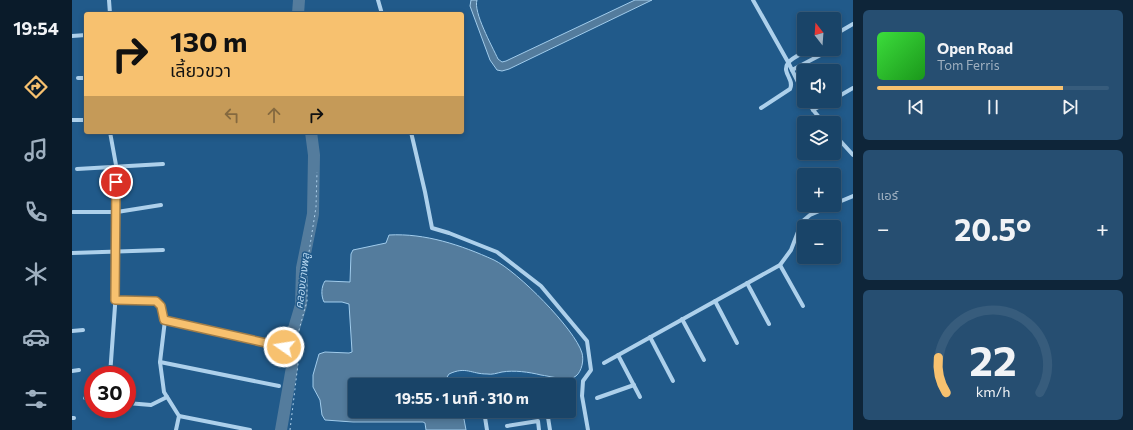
<!DOCTYPE html>
<html lang="th">
<meta charset="utf-8">
<style>
body{margin:0;font-family:Commissioner,"Noto Sans Thai",sans-serif;background:#264e71;color:#f1f3f6;height:100vh;display:flex;flex-direction:column;font-size:15px;white-space:nowrap}
*{box-sizing:border-box;margin:0}
p{font-size:13px;color:#9fb0c0}
.icon{flex:none;width:22px;height:22px;fill:none;stroke:currentColor;stroke-width:2;stroke-linecap:round;stroke-linejoin:round}
.map{position:relative;flex:1;overflow:hidden}
.panel{display:flex;flex-direction:column;gap:10px;padding:10px;background:#0e2539;width:280px}
.panel>*{flex:none}
.top-card{position:absolute;left:12px;top:12px;width:380px;height:122px;border-radius:4px;box-shadow:0 2px 6px #0003,0 0 0 1px #375c7c;background:#f7c16f;color:#111;overflow:hidden}
.needle{width:26px;rotate:343deg}
.buttons{position:absolute;left:725px;top:12px;display:grid;gap:8px}
.buttons a{display:grid;place-items:center;width:44px;height:44px;border-radius:4px;background:#194468;box-shadow:0 2px 6px #0003,0 0 0 1px #375c7c;font-size:20px}
.speed{position:absolute;left:12px;top:366px;display:flex;gap:8px;font-size:20px;font-weight:700;text-align:center}
.speed>*{display:grid;place-content:center;width:52px;height:52px;border-radius:50%;background:#194468;box-shadow:0 2px 6px #0003,0 0 0 1px #375c7c;line-height:1}
.speed .limit{border:6px solid #d22;background:#fff;color:#111}
.pin{position:absolute;display:grid;place-items:center;width:34px;height:34px;color:#fff;margin:-17px;border:2px solid #fff;border-radius:50%;box-shadow:0 1px 4px #0007}
.me{position:absolute;width:44px;margin:-22px;rotate:283deg;stroke-linejoin:round;filter:drop-shadow(0 0 3px #0008)}
.turn{display:flex;align-items:center;gap:14px;height:84px;padding:0 20px;font-size:18px}
.turn .icon{width:52px;height:52px;stroke-width:2.5}
.turn b{display:block;font-size:28px;line-height:34px}
.lanes{display:flex;align-items:center;height:38px;padding:0 20px;background:#0003;justify-content:center;gap:20px;direction:ltr}
.lanes .off{opacity:.35}
.big{font-size:30px;font-weight:700;line-height:1.1}
.panel .widget{flex:1;display:flex;flex-direction:column;justify-content:center;gap:6px;min-width:0;padding:0 14px;border-radius:6px;background:#264e71}
.panel .dial{align-items:center;gap:0}
.dial svg{height:104px;overflow:visible;fill:none;stroke:#375c7c;stroke-width:7;stroke-linecap:round;text-anchor:middle}
.dial text{fill:#f1f3f6;stroke:none}
.song{display:flex;align-items:center;gap:12px}
.cover{width:48px;height:48px;border-radius:6px;background:linear-gradient(135deg,hsl(120 70% 55%),hsl(120 70% 35%))}
.played{height:4px;border-radius:2px;background:linear-gradient(90deg,#f7c16f 80%,#375c7c 80%)}
.keys{display:flex;justify-content:space-around;direction:ltr}
.heat{display:flex;justify-content:space-between;align-items:center;font-size:22px;direction:ltr}
.trip{position:absolute;left:276px;top:378px;width:228px;height:40px;border-radius:4px;background:#194468;box-shadow:0 2px 6px #0003,0 0 0 1px #375c7c;font-weight:700;line-height:40px;text-align:center}
main{display:flex;flex:1;min-height:0}
.menu{display:flex;flex-direction:column;width:72px;justify-content:space-around;align-items:center;background:#0a1b2a;color:#9fb0c0}
.menu .icon{width:28px;height:28px}
.menu .selected{color:#f7c16f}
.menu b{font-size:18px;color:#f1f3f6}
.map>svg:first-child{display:block}
.water{fill:#547c9d;stroke:#a1ccec}
.lines{fill:none;stroke-linecap:round;stroke-linejoin:round}
.river{stroke:#547c9d;stroke-width:12}
.path{stroke:#add0eb;stroke-width:1;stroke-dasharray:2 3;stroke-linecap:butt}
.minor{stroke:#add0eb;stroke-width:4}
.route-casing{stroke:#a17d48;stroke-width:10}
.route{stroke:#f7c16f;stroke-width:7}
.labels{text-anchor:middle;stroke-width:3;stroke-linejoin:round;paint-order:stroke}
.water-label{font-size:11px;font-style:italic;fill:#b9d9f2;stroke:#215a8a}
</style>
<main>
<nav class="menu">
<b>19:54</b>
<svg class="icon selected" aria-label="directions" viewBox="0 0 24 24"><path d="M12 3l9 9-9 9-9-9zM9 14v-3h6M13 9l2 2-2 2"/></svg>
<svg class="icon" aria-label="music" viewBox="0 0 24 24"><path d="M9 18V5l10-2v13"/><circle cx="6" cy="18" r="3"/><circle cx="16" cy="16" r="3"/></svg>
<svg class="icon" aria-label="phone" viewBox="0 0 24 24"><path d="M5 4h4l2 5-3 2q2 4 5 5l2-3 5 2v4C11 20 4 13 5 4z"/></svg>
<svg class="icon" aria-label="climate" viewBox="0 0 24 24"><path d="M12 3v18M4 7l16 10M4 17L20 7"/></svg>
<svg class="icon" aria-label="car" viewBox="0 0 24 24"><path d="M5 17H2v-5l4-1 3-4h7l3 4 3 1v5h-3M9 17h6M6 11h13"/><circle cx="7" cy="17" r="2"/><circle cx="17" cy="17" r="2"/></svg>
<svg class="icon" aria-label="filters" viewBox="0 0 24 24"><path d="M4 7h16M4 17h16"/><circle cx="9" cy="7" r="2"/><circle cx="15" cy="17" r="2"/></svg>
</nav>
<div class="map">
<svg width="781" height="430" viewBox="0 0 781 430">
<rect width="100%" height="100%" fill="#215a8a"/>
<g class="water">
<path d="M399,0H405C401,12 420,46 426,59L430,62L434,61L563,0H580L437,69L430,71L425,70L418,60L398,6Z"/>
<path d="M317,235C353,233 389,245 422,260C445,271 503,329 510,353C512,360 510,371 504,376C498,382 477,376 469,375C457,372 442,370 430,372C425,373 420,375 415,374C399,374 394,366 377,374L370,385H283V411H379L392,419L394,430H354L353,423L351,422H281L253,420L250,415L248,400L241,387V375L247,354L253,352L277,353L280,352V351L277,304L270,302H252C249,296 249,287 253,281H255L278,282L279,254L281,250L314,243Z"/>
</g>
<g class="lines">
<g class="river">
<polyline points="226,14 227,0"/>
<polyline points="209,430 220,367 220,335 229,305 230,268 241,214 242,155 239,132"/>
</g>
<polyline class="path" points="218,430 226,364 227,330 235,301 235,265 244,207 245,172"/>
<g class="minor">
<polyline points="37,0 38,14"/>
<polyline points="306,0 310,14"/>
<polyline points="681,0 716,62 732,94"/>
<polyline points="762,35 781,24"/>
<polyline points="0,36 14,35"/>
<polyline points="720,70 760,49"/>
<polyline points="6,78 14,78"/>
<polyline points="762,99 781,88"/>
<polyline points="736,101 741,110 752,123"/>
<path d="M689,108L718,89C723,79 709,73 716,63C719,58 733,52 738,49"/>
<polyline points="741,110 757,101"/>
<polyline points="0,120 14,120"/>
<polyline points="38,132 44,165 45,212 43,306 38,375"/>
<polyline points="339,132 353,192 360,228 377,233 425,252 469,286 515,341 519,370 511,381 510,396 516,430"/>
<polyline points="762,134 781,155"/>
<polyline points="5,169 91,164"/>
<polyline points="762,204 781,196"/>
<polyline points="1,212 45,212 89,205"/>
<polyline points="0,253 91,250"/>
<polyline points="708,265 731,306"/>
<polyline points="675,283 697,324"/>
<polyline points="43,300 84,301 89,306 93,320 88,362 92,392 107,416 104,430"/>
<polyline points="643,301 665,343"/>
<polyline points="610,319 632,360"/>
<polyline points="93,320 212,347"/>
<polyline points="0,331 11,330"/>
<polyline points="578,337 601,381"/>
<polyline points="546,355 568,397"/>
<polyline points="88,362 207,386"/>
<polyline points="532,363 708,265 719,250 729,224 732,220 738,215 761,205"/>
<polyline points="0,371 7,370"/>
<path d="M384,385C390,379 397,379 404,385"/>
<polyline points="13,398 21,399"/>
<polyline points="525,398 562,385"/>
<polyline points="55,403 79,405 95,397"/>
<polyline points="412,411 415,430"/>
<polyline points="475,411 478,430"/>
<polyline points="107,416 178,430"/>
<polyline points="0,418 2,418"/>
<polyline points="435,426 466,421 467,430"/>
</g>
</g>
<g class="lines">
<g class="route-casing">
<polyline id="route" points="44,182 43,300 84,301 89,306 92,320 212,347"/>
</g>
<use href="#route" class="route"/>
</g>
<g class="labels">
<g class="water-label">
<text transform="translate(230 281) rotate(-83)" y="4">คลองบางพลู</text>
</g>
</g>
</svg>
<div class="buttons">
<a><svg class="needle" viewBox="-14 -14 28 28"><path d="M0-13l5 13h-10z" fill="#e53935"/><path d="M0 13l5-13h-10z" fill="#9fb0c0"/></svg></a>
<a><svg class="icon" aria-label="sound" viewBox="0 0 24 24"><path d="M4 9h4l5-4v14l-5-4H4zM17 9q2 3 0 6"/></svg></a>
<a><svg class="icon" aria-label="layers" viewBox="0 0 24 24"><path d="M12 4l9 5-9 5-9-5zM3 14l9 5 9-5"/></svg></a>
<a>+</a>
<a>−</a>
</div>
<div class="speed"><div class="limit">30</div></div>
<div class="pin" style="left:44px;top:182px;background:#d93025"><svg class="icon" aria-label="arrive" viewBox="0 0 24 24"><path d="M6 21V4h12l-3 4 3 4H6"/></svg></div>
<svg class="me" style="left:212px;top:347px" viewBox="-20 -20 40 40"><circle r="17" fill="#f7c16f" stroke="#fff" stroke-width="3"/><path d="M0-11L8 9 0 5-8 9z" fill="#fff"/></svg>
<div class="trip">19:55 · 1 นาที · 310 m</div>
<div class="top-card">
<div class="turn"><svg class="icon" aria-label="right" viewBox="0 0 24 24"><path d="M7 20v-9h11M14 6l5 5-5 5"/></svg><div><b>130 m</b>เลี้ยวขวา</div></div>
<div class="lanes"><svg class="icon off" aria-label="left" viewBox="0 0 24 24"><path d="M17 20v-9H6M10 6l-5 5 5 5"/></svg><svg class="icon off" aria-label="ahead" viewBox="0 0 24 24"><path d="M12 20V5M6 11l6-6 6 6"/></svg><svg class="icon" aria-label="right" viewBox="0 0 24 24"><path d="M7 20v-9h11M14 6l5 5-5 5"/></svg></div>
</div>
</div>
<section class="panel">
<div class="widget">
<div class="song"><i class="cover"></i><div><b>Open Road</b><p>Tom Ferris</p></div></div>
<div class="played"></div>
<div class="keys"><svg class="icon" aria-label="previous" viewBox="0 0 24 24"><path d="M18 5L8 12l10 7zM5 5v14"/></svg><svg class="icon" aria-label="pause" viewBox="0 0 24 24"><path d="M8 5v14M16 5v14"/></svg><svg class="icon" aria-label="next" viewBox="0 0 24 24"><path d="M6 5l10 7-10 7zM19 5v14"/></svg></div>
</div>
<div class="widget"><p>แอร์</p>
<div class="heat"><a>−</a><b class="big">20.5°</b><a>+</a></div>
</div>
<div class="widget dial"><svg viewBox="0 0 100 80">
<path d="M14 69A42 42 0 1 1 86 69"/>
<path d="M14 69A42 42 0 0 1 8 42" stroke="#f7c16f"/>
<text x="50" y="56" font-size="32" font-weight="700">22</text>
<text x="50" y="72" font-size="11">km/h</text>
</svg></div>
</section>
</main>
